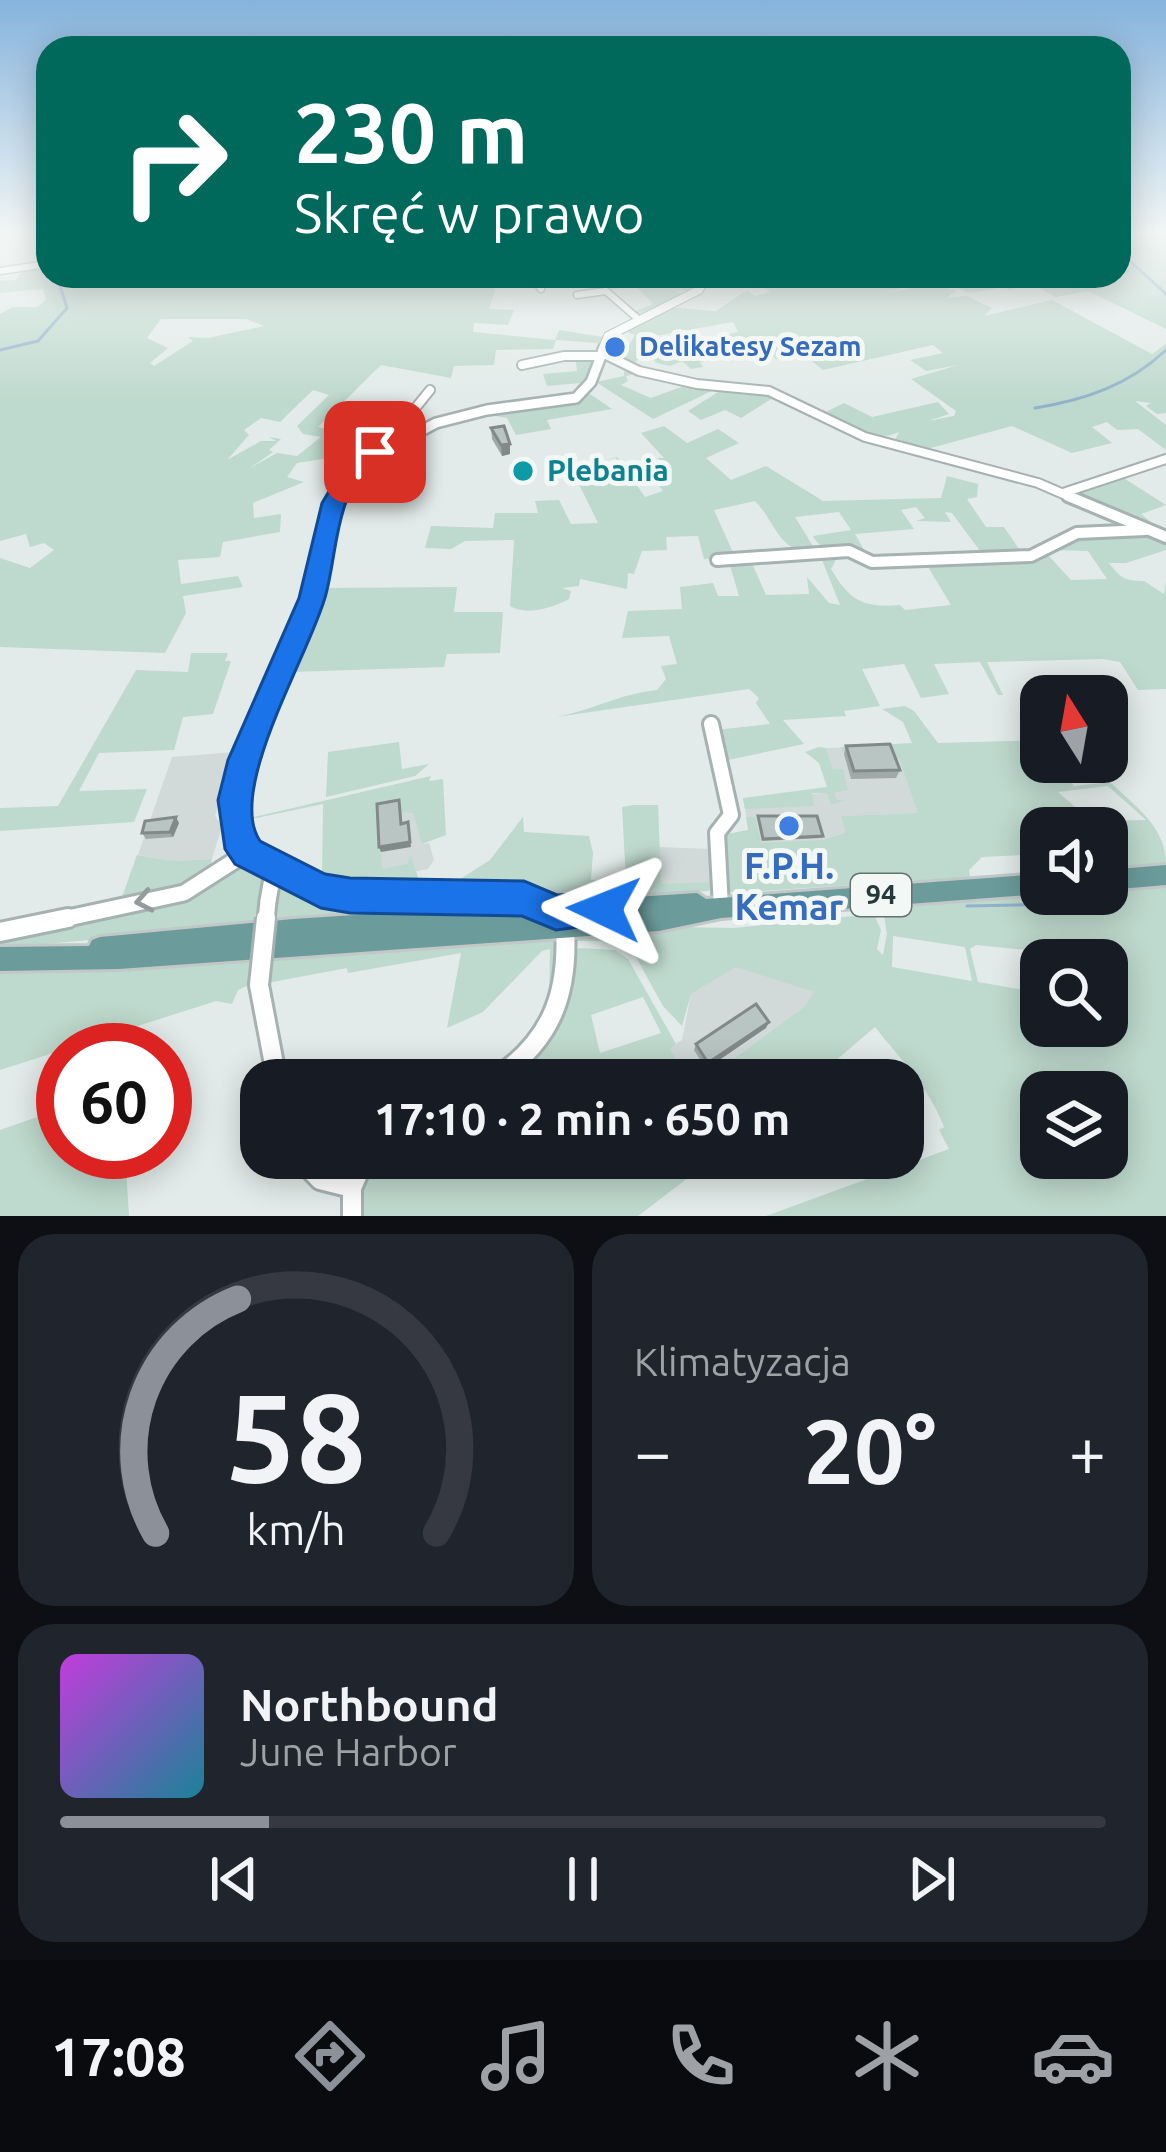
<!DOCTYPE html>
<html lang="pl">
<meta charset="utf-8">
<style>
body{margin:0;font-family:Ubuntu,sans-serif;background:#20242c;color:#f1f3f6;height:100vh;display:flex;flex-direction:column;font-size:45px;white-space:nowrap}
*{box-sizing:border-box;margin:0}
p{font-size:39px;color:#9ea1a6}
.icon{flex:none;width:66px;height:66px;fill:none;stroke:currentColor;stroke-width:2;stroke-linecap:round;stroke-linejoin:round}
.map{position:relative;height:1216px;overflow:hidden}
.side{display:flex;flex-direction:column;gap:18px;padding:18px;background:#0d0f14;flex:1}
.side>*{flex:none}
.banner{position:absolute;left:36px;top:36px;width:1095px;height:252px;border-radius:36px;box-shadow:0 6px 30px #0003;background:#00695c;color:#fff;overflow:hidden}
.needle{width:78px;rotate:349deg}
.buttons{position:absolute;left:1020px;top:675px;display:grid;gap:24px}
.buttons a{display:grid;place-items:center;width:108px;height:108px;border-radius:24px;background:#171b24;box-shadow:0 6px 30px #0003;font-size:60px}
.speed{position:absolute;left:36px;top:1023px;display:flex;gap:24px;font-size:60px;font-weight:700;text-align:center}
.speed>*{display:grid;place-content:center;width:156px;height:156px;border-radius:50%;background:#171b24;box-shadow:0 6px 30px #0003;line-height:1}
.speed .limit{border:18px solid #d22;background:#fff;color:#111}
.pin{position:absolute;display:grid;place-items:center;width:102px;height:102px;color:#fff;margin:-51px;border-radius:24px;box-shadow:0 6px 18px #0006}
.me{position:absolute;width:132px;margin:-66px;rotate:272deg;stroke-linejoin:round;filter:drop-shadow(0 0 9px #0008)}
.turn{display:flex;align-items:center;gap:42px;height:252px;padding:0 60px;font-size:54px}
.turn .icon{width:156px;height:156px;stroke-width:2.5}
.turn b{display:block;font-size:84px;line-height:102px}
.big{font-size:90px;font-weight:600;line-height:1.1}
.side .widget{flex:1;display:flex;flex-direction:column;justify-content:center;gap:18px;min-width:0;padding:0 42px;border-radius:36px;background:#20242c}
.side .dial{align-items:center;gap:0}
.dial svg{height:312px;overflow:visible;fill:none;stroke:#363941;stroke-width:7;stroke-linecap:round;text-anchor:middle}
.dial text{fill:#f1f3f6;stroke:none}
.song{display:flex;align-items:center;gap:36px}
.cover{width:144px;height:144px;border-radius:18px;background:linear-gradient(135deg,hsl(290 70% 55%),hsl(190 70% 35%))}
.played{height:12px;border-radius:6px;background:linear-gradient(90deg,#8c9099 20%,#363941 20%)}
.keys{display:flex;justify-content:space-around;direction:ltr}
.heat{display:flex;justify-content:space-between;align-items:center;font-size:66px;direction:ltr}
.side .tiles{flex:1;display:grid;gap:18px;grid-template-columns:1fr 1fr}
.widget:last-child{grid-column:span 2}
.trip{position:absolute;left:240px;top:1059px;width:684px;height:120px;border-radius:36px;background:#171b24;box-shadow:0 6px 30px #0003;font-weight:600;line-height:120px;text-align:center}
.dock{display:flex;height:192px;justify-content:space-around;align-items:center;background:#090b0e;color:#9ea1a6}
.dock .icon{width:84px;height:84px}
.dock .current{color:#8c9099}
.dock b{font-size:54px;color:#f1f3f6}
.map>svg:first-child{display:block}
.built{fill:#d1dad9}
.green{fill:#bed9cd;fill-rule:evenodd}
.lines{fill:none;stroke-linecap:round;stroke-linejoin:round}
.stream{stroke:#91b1ca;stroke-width:3}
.minor-far3-casing{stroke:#a5b2b1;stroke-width:9}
.minor-far2-casing{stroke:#a5b2b1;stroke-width:12}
.minor-far1-casing{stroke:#a5b2b1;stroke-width:16}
.minor-casing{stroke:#a5b2b1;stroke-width:20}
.tertiary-far4-casing{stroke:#a5b2b1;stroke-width:10}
.tertiary-far3-casing{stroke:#a5b2b1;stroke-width:14}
.tertiary-far2-casing{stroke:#a5b2b1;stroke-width:18}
.tertiary-far1-casing{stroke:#a5b2b1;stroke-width:21}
.tertiary-casing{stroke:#a5b2b1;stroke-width:24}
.primary-casing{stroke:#c2c8c8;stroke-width:6}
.minor-far3{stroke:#fff;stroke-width:6}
.minor-far2{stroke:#fff;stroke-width:8}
.minor-far1{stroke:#fff;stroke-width:10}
.minor{stroke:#fff;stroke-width:14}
.tertiary-far4{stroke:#fff;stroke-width:8}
.tertiary-far3{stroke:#fff;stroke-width:9}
.tertiary-far2{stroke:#fff;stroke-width:12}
.tertiary-far1{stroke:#fff;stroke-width:15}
.tertiary{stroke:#fff;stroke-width:18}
.primary{fill:#6c9b9b;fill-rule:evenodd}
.tertiary-bridge-far1-casing{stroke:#a5b2b1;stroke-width:21;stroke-linecap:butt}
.tertiary-bridge-casing{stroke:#a5b2b1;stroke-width:24;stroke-linecap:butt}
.tertiary-bridge-far1{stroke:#fff;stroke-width:15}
.tertiary-bridge{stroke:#fff;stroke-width:18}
.wall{fill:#9ea9a8}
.shaded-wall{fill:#818a88}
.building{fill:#b8c5c3;stroke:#818a88;stroke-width:3}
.oneway{stroke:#929c9c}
.route{fill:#1a73e8;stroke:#114b97;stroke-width:3}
.shop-dot{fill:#3f7fe0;stroke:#f3f8f6;stroke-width:4.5}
.culture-dot{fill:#0f9aa8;stroke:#f3f8f6;stroke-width:4.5}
.labels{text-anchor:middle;stroke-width:10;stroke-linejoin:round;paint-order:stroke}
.far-shop-label{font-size:27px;font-weight:bold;fill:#366cbe;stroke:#f3f8f6;text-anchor:start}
.shield{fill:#f3f8f6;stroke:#627372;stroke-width:3}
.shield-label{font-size:27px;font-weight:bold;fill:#243a3a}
.culture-label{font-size:30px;font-weight:bold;fill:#0d838f;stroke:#f3f8f6;text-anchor:start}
.near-shop-label{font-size:36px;font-weight:bold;fill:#366cbe;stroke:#f3f8f6}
</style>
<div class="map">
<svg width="1166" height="1216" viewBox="0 0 1166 1216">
<rect width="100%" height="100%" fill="#e2ebe9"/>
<g class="built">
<polygon points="895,746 919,813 842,816 852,845 752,850 743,798 839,792 826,748"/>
<polygon points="235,752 215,816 222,826 212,859 174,861 138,855 172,757"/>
<polygon points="417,784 423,844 429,843 434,860 428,869 418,871 375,872 372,793"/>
<polygon points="658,847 711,849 712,882 661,885"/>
<polygon points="736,966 815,992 805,1006 705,1080 689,1080 669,1048 682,1040 691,994"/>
</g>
<g class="green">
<path d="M1119,232H1155L1166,242V329L1088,291L1056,297L1031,284L1010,290L992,280L985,283L996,289L969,293L936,279L884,293L934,284L956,291L946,298L967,296L992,308L984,316L1052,300L1152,354L1166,344V413L1157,414L1146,406L1151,403L1135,401L1166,425V450L1138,429L1117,430L1107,422L1092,427L1112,443L1072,453L1012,426L927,449L894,442L899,432C872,444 846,430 820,415L844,403L872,417L938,402L949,414L928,421L954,416L956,411L911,379L958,365L926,371L910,360L943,353L933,345L823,370L805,356L846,345L801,355L795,352L796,356L776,359L759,345L734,350L718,337L738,332L733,322L655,336L646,348L691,342L710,360L700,362L703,367L691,369L682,361L670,366L656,363L650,353L629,365L608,352L627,349L635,335L622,330L611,341L634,321L664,307L716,311L747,290L755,296L770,292L753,276H1119Z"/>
<path d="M48,265V276H76L70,289L103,276H491L495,291L489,309L514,310L508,325L474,323L473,332L555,340L559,330L603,337L582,390L569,396L580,383L547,386L543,374L577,371L575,356H593L598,343L556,340L553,349L496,350L494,365L454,366L451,378L381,365L318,427L355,436L356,442L340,437L370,453L342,465L367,453L347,443L329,458L297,463L287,477L304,482L338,468L253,503L254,518L281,514L280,532L223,542L220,557L178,560L181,584L238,576L243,587L183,596L186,613L165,653L0,647V558L30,568L54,550L44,543L30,547L26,534L0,541V314L13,307H38L46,299L43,289L0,293V281L16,280L24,269ZM161,319H246L264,326L208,338L188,337L193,341L154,366L150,363L168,348L147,338ZM313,390L329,395L297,426L303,434L321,437L297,456L277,453L250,468L273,452L269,450L281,439L269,437L276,441H261L227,460L249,435L244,430L261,418L280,422Z"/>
<polygon points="598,276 688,276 690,280 700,276 688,292 676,291 684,295 636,315 633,312 653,304 635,285 610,290"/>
<polygon points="624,371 639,373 626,376 628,381 621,385 651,398 681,387 718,388 653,419 596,382 624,376"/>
<polygon points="744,387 776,396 741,418 725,410 701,420 688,411 723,389"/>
<polygon points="590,394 612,409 547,420 551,429 516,435 507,418 485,414 575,403"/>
<path d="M664,426L687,443L718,429L739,443L706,458L731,480L766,466L823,501L941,498L947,476L978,484L977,497L967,499L986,527H1004L1022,553L983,555L952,513L945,512L951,522L916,521L925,518L916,507L901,510L914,529L855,534L867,555C847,553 822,555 813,536L851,530L839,512L795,517L816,551C778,555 777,523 755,501L714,510L735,557L704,559L698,536L666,537L667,550L642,551L634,574L628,573L627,589L580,579L579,586L562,588L571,591L569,599C553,608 525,616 510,606L514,540L465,541L451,549L425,548L431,526L493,528L495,513H538L535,501L559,500L571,524L598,523L571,468L580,465L584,470L619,462L616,458L604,460L617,457L645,497L663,491L650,473L666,469L658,458H664L641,433Z"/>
<polygon points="1122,477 1166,505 1141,514 1151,522 1144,525 1073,494"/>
<path d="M1147,532L1166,539V550L1126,563H1109C1121,578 1124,581 1144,581L1164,594L1166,580V689L1138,690L1120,662L1103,659L987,662L1003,695H998L980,662L934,664L949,694L921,698L904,664L862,669L880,706L844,711L846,716L783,720L804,744L723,761L715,730L770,724L756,703L759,698L749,689L556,717C593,710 619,694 657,690L666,679L661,666L677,664L669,636L622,638L628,611L682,609L680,587L713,583L718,596H739L729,562L751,561L766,595L809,594L807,577L829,603L840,605L820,555L838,556L831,569C850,601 863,608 900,605L905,610L951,605L925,562L1047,554L1071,580L1107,579L1088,551L1052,550L1074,536Z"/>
<polygon points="457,587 454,612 503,612 500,653 447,654 444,667 290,672 323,588"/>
<polygon points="191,653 228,653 225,661 231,661 213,714 183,717 174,750 99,753 79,791 147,789 134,822 0,831 0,808 58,806 136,670 188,672"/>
<path d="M905,706L914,711L938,743L1041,740V762H1059L1074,786L1110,782C1134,805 1166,827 1166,863L1107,868V828H1041V854L982,857L969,870L970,877L734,893L724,890L722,835L748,830L746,817H755L761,843L823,840L846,833L841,816L918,813L899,758H892L888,751L842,752L841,747L912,743L903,722L882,709ZM1108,786L1146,820L1091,821L1058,792Z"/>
<polygon points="399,742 402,769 429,764 415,776 326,797 328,752"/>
<polygon points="819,747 826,748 833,769 843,769 848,790 834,793 837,800 846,800 831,805 827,793 812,793 814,806 745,809 743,798 827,787 819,763 805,752"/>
<polygon points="431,776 429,781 443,779 446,835 422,844 413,813 379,810 382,869 407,864 411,856 420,884 323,886 272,861 276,857 322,877 323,804 247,820 267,849 261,851 245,835 241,820"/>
<polygon points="634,805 658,805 661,884 712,882 709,891 579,900 457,889 457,881 490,860 523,817 524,832 589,836 593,853 591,880 626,881 622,807"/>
<polygon points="137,855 174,861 212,859 206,879 177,889 122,897"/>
<polygon points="248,862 263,878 260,925 0,948 0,937 182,899"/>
<path d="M1166,885V1216H766L949,1149L939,1130L944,1127C929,1087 901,1060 875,1027L813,1080H705L805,1006L814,992L736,967L691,994L682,1026L663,1006L631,948L610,941H575L576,935L675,927L733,928L874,914L881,930L877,949L883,955L887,934L883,909ZM893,936L965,947L972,981L892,967ZM976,945L1035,951L1036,992L978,982L970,949ZM1041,960H1107V1026H1041ZM1041,1092H1107V1158H1041Z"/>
<polygon points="286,886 355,902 510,902 519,906 274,923 277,893"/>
<polygon points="556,935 561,953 549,1001 550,949 542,951 483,1012 447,1028 461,953 348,973 347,968 267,983 270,952"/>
<path d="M580,948L615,950L628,959L676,1044L670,1049L689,1080H505C555,1046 568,1009 574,950ZM643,997L661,1033L600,1053L591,1015Z"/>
<polygon points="257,953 253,983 238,990 232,1004 216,1001 0,1070 0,972"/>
<polygon points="63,1108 63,1152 125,1152 129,1216 0,1216 0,1130"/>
<polygon points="376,1158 714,1158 638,1216 361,1216 363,1185"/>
</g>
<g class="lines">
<g class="stream">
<polyline points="1119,235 1133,232"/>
<polyline points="1119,251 1166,294"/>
<polyline points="0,350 38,341 67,308 57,276"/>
<path d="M1035,408C1085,400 1129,385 1166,350"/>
<polyline points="1073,903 1095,901"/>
<polyline points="967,906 1062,904"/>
</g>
<g class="minor-far3-casing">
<g id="minor-far3">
<polyline points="0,271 48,264"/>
<polyline points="532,276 541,289"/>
<polyline points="577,295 606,291 637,318"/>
</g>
</g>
<g class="minor-far2-casing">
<g id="minor-far2">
<polyline points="602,353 639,371 697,384 769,391 865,437 1038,483 1075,499"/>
<polyline points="522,365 564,356 601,356"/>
<polyline points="384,447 430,390"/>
<polyline points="1063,493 1166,459"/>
</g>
</g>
<g class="minor-far1-casing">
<g id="minor-far1">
<polyline points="1068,496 1166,537"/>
<polyline points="717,560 849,551 872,562 1031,556 1077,533 1145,530"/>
</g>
</g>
<g class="minor-casing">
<polyline id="minor" points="711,724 731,815 717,833 721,907"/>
</g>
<g class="tertiary-far4-casing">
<polyline id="tertiary-far4" points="602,351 608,336 699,290 706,276"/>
</g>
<g class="tertiary-far3-casing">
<polyline id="tertiary-far3" points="336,499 355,466 436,423 487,410 576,398 591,382 604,348"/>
</g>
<g class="tertiary-far2-casing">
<polyline id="tertiary-far2" points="276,685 312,598 338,496"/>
</g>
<g class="tertiary-far1-casing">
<g id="tertiary-far1">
<path d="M277,682C259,728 226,782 238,833C241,850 256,857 269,865C344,910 439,897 524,898L550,909"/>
<polyline points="268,901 274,867"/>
<polyline points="54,921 184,893 248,852"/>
</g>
</g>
<g class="tertiary-casing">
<g id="tertiary">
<polyline points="0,932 68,918"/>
<polyline points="259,985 277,1080"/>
<path d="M493,1080C551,1042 569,995 565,927"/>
<polyline points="299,1158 320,1180 352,1188 352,1216"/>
<polyline points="352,1188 365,1158"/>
</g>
</g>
<g class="primary-casing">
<g id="primary">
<polygon points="1166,865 1166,885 1107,890 1107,870"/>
<polygon points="1041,874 1041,894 721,918 659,931 119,969 0,971 0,947 89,946 92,940 100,937 293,919 697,893 706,899"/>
</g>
</g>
<use href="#minor-far3" class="minor-far3"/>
<use href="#minor-far2" class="minor-far2"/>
<use href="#minor-far1" class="minor-far1"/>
<use href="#minor" class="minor"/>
<use href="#tertiary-far4" class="tertiary-far4"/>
<use href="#tertiary-far3" class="tertiary-far3"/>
<use href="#tertiary-far2" class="tertiary-far2"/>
<use href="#tertiary-far1" class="tertiary-far1"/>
<use href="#tertiary" class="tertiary"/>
<use href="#primary" class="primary"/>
<g class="tertiary-bridge-far1-casing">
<polyline id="tertiary-bridge-far1" points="266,921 268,901"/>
</g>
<g class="tertiary-bridge-casing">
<polyline id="tertiary-bridge" points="259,985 266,918"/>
</g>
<use href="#tertiary-bridge-far1" class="tertiary-bridge-far1"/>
<use href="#tertiary-bridge" class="tertiary-bridge"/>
</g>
<g class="wall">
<polygon points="491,428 510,454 502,456 492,439"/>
<polygon points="846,746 900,770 896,778 851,779 844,754"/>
<polygon points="758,816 823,836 822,838 762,841"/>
<polygon points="179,823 173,837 146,839 142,833"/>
<polygon points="766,1028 706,1069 694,1050 696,1044"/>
</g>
<g class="shaded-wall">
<polygon points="510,444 510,454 502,456 501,445"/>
<polygon points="532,468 532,473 517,476 517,471"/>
<polygon points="176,817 179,823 173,837 170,832"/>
<polygon points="408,822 411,847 381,852 379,847"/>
<polygon points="769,1022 766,1028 706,1069 708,1063"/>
</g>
<g class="building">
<polygon points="504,426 510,444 501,445 491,428"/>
<polygon points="528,461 532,468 517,471 513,464"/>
<polygon points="890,744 900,770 854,771 846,746"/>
<polygon points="399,800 401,824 408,822 410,842 379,847 377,804"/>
<polygon points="758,816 817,816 823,836 763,839"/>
<polygon points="176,817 170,832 142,833 145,821"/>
<polygon points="756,1004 769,1022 708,1063 696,1044"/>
</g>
<defs><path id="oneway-chevron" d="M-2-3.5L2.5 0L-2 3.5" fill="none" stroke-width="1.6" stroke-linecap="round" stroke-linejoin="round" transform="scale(3)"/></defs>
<use class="oneway" href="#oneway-chevron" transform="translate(144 901) rotate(169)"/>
<linearGradient id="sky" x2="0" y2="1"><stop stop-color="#85b3dc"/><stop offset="0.58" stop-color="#f2f6f5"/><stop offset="1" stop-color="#f2f6f5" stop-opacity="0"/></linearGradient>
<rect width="1166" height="402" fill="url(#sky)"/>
<path class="route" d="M375,446L386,452C370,469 355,479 346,502C335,531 334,564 326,594C312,650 225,790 260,841L325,874L350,878L524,881L557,895L604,892L617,897L623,909L617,922L556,930L522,916L350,913L321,908L235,864L225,849L218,800L228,760L299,598L322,503L347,461Z"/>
<g class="shop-dot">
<circle cx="615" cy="347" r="12"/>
<circle cx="789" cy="826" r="12"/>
</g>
<circle class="culture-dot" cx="523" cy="471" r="12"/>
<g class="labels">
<g class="far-shop-label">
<text x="639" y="356">Delikatesy Sezam</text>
</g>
<rect class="shield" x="851" y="874" width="60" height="42" rx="9"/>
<g class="shield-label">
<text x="881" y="904">94</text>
</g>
<g class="culture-label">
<text x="547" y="481">Plebania</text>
</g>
<g class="near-shop-label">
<text x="789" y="879">F.P.H.<tspan x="789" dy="41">Kemar</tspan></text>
</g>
</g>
</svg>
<div class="buttons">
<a><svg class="needle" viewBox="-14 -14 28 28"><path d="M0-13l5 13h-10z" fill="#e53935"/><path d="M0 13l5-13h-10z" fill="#9ea1a6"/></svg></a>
<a><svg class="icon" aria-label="sound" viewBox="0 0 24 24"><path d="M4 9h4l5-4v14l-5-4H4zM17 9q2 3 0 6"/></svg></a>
<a><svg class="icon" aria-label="search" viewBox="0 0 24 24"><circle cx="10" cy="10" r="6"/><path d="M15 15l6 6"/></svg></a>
<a><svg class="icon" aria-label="layers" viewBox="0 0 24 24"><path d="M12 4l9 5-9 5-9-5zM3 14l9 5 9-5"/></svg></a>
</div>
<div class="speed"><div class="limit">60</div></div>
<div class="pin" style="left:375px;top:452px;background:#d93025"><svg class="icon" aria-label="arrive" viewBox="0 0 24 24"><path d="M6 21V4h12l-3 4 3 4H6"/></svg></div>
<svg class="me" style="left:604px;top:909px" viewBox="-20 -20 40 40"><path d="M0-17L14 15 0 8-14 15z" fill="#1a73e8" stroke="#fff" stroke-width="4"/></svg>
<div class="trip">17:10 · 2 min · 650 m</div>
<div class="banner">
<div class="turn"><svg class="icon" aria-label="right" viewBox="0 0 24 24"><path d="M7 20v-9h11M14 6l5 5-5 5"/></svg><div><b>230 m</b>Skręć w prawo</div></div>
</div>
</div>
<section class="side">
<div class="tiles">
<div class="widget dial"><svg viewBox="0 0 100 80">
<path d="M14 69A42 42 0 1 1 86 69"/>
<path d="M14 69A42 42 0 0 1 35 9" stroke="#8c9099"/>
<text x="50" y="56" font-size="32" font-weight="700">58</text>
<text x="50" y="72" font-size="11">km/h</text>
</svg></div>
<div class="widget"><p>Klimatyzacja</p>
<div class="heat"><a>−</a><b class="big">20°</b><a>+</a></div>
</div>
<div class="widget">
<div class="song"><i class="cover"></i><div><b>Northbound</b><p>June Harbor</p></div></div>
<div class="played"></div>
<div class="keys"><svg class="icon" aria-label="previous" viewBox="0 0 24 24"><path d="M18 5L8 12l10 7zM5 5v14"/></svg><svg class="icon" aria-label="pause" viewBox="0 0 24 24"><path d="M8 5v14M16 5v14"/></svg><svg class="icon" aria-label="next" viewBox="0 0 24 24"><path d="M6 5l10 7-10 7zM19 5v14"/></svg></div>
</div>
</div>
</section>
<nav class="dock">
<b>17:08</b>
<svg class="icon current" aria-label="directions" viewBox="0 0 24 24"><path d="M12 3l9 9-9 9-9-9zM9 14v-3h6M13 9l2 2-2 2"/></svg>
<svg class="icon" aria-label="music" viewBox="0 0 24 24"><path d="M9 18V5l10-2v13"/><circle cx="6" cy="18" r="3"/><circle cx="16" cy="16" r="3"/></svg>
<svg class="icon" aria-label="phone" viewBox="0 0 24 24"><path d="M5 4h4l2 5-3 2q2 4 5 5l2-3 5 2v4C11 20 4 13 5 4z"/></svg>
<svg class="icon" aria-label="climate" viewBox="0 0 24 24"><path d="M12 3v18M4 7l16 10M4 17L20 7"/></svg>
<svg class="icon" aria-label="car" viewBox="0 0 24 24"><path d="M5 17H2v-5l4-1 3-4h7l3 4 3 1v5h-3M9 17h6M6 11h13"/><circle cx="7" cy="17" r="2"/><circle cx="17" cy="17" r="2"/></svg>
</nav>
